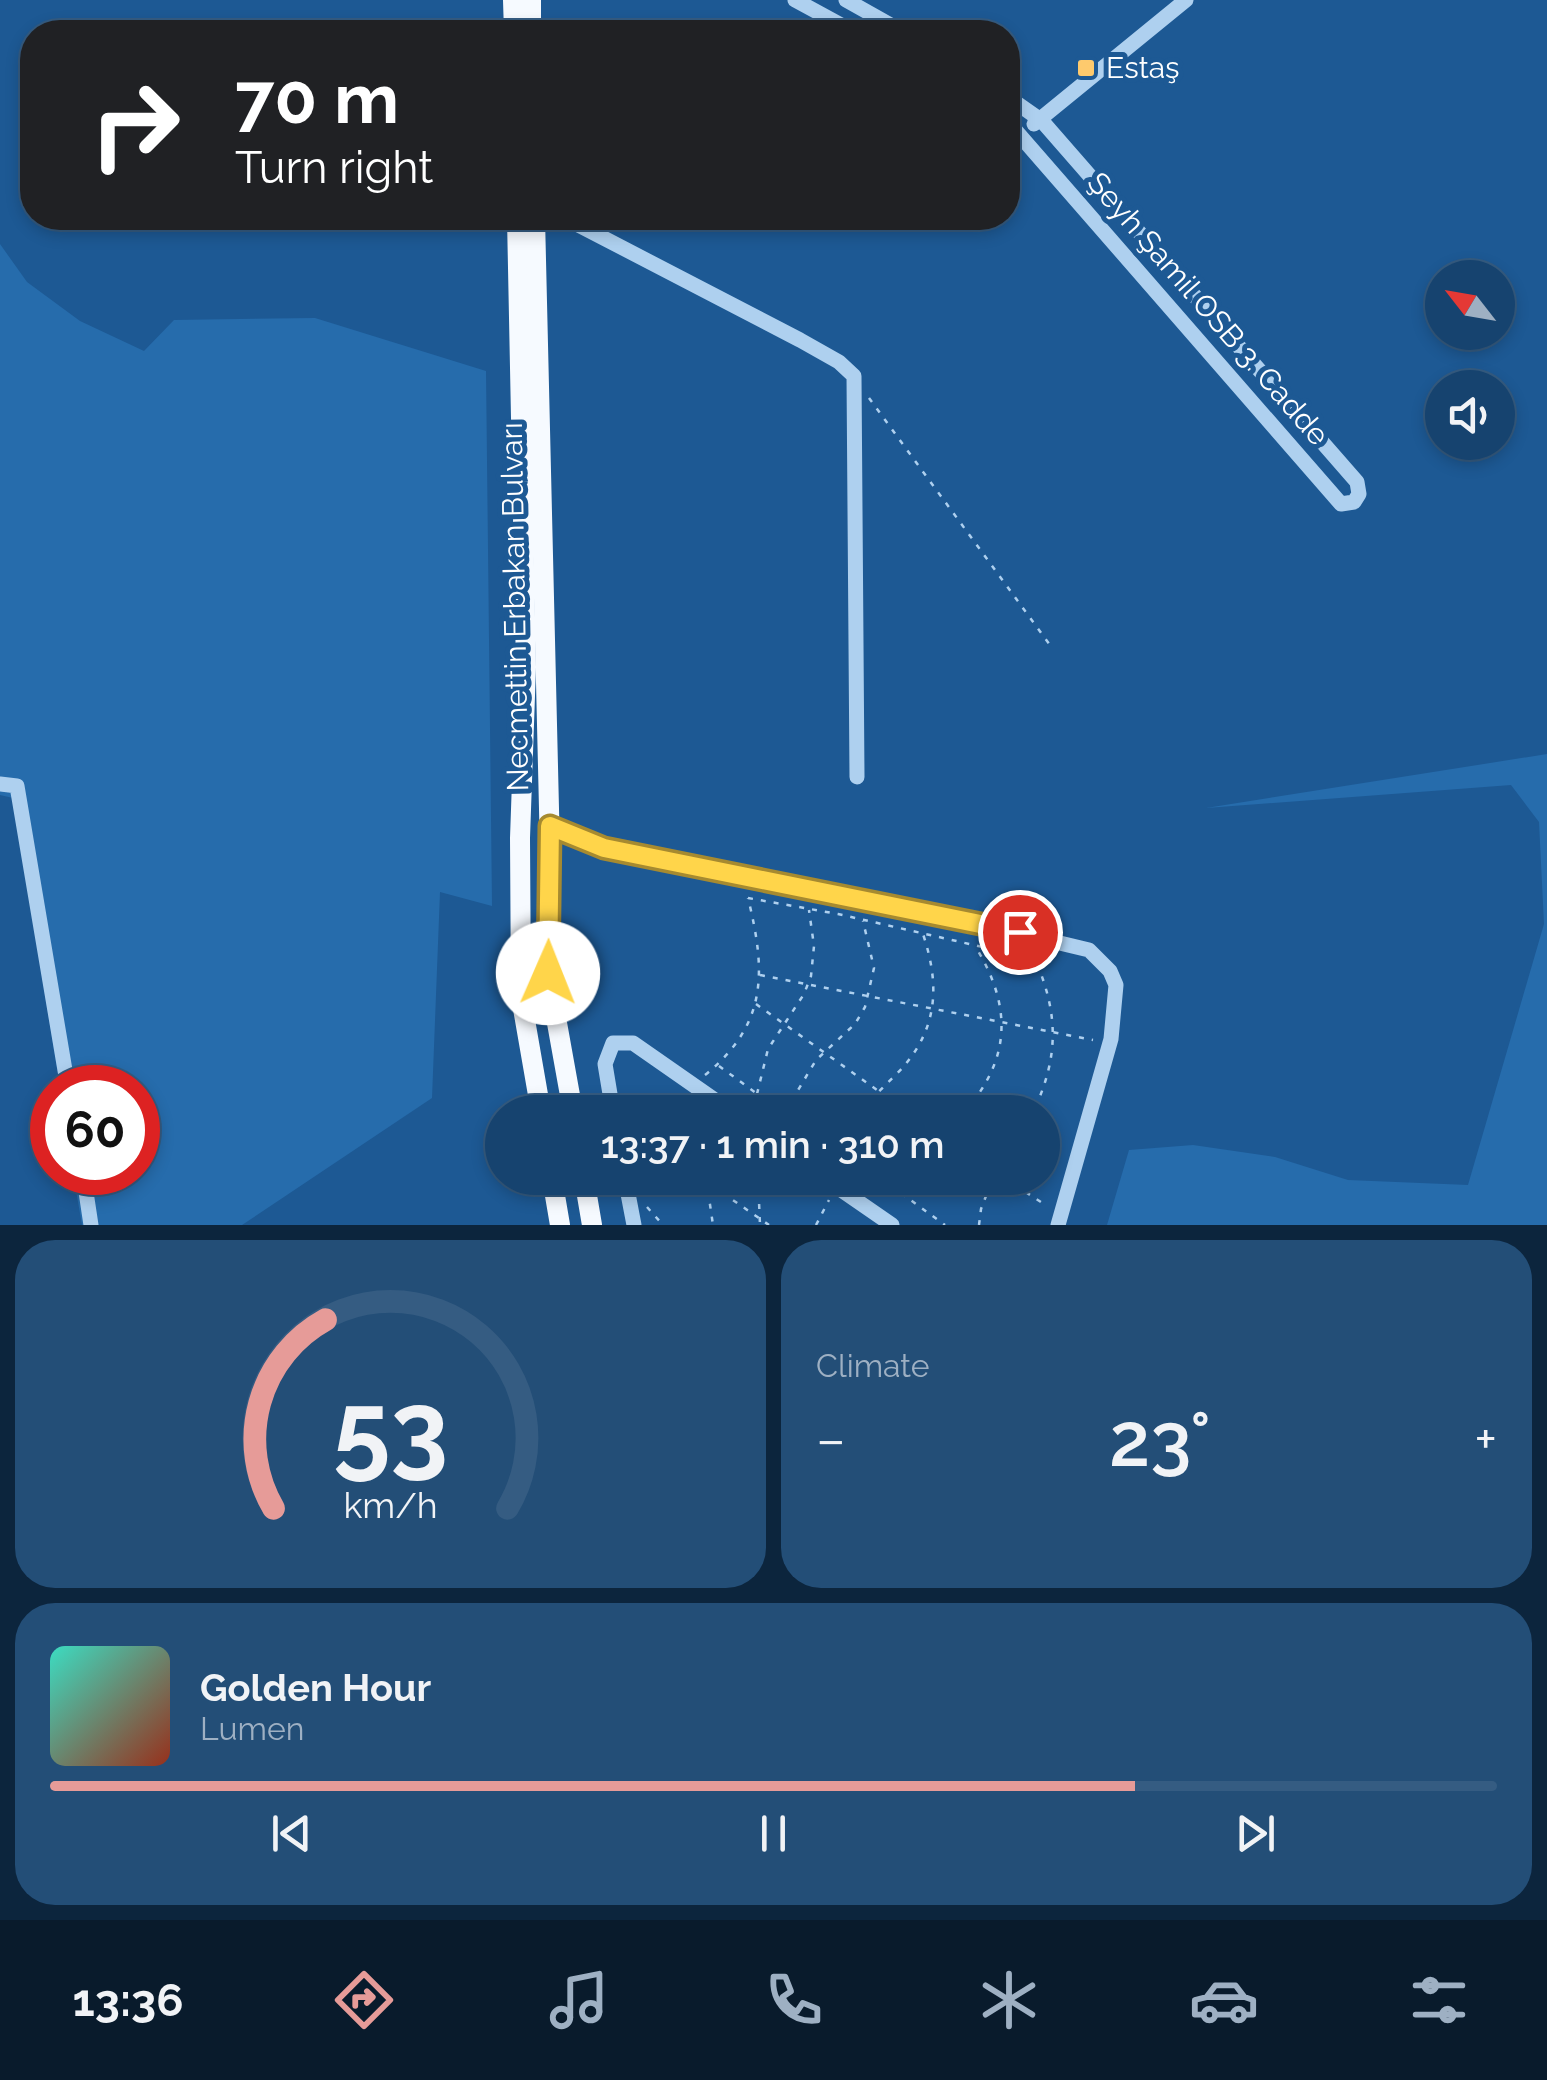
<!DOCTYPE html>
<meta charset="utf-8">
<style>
body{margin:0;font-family:Raleway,sans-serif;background:#234e77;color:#f1f3f6;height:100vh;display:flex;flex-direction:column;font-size:38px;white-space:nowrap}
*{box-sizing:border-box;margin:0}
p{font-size:32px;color:#9eb0c3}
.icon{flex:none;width:55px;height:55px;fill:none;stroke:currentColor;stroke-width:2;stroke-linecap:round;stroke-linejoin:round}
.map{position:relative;height:1225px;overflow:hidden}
.sheet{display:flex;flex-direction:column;gap:15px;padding:15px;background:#0c253d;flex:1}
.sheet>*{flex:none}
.top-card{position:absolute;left:20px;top:20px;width:1000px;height:210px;border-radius:40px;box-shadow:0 5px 15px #0003,0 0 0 2px #355c82;background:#202124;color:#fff;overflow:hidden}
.needle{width:65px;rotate:301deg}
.controls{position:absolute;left:1425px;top:260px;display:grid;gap:20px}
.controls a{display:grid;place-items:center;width:90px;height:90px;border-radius:50%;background:#16436f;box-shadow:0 5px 15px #0003,0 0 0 2px #355c82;font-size:50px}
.speed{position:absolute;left:30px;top:1065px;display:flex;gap:20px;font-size:50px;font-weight:700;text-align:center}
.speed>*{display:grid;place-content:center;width:130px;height:130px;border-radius:50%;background:#16436f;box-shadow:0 5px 15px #0003,0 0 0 2px #355c82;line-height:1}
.speed .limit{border:15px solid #d22;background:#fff;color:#111}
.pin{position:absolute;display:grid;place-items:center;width:85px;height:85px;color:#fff;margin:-42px;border:5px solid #fff;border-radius:50%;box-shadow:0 2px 10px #0007}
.me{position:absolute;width:110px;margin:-55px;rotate:1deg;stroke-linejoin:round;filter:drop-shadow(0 0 8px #0008)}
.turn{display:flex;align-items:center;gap:35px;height:210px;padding:0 50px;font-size:45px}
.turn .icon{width:130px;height:130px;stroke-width:2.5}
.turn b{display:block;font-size:70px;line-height:85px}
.big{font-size:75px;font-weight:600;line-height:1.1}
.sheet .tile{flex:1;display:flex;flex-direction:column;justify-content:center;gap:15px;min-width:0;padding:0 35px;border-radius:40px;background:#234e77}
.sheet .dial{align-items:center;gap:0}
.dial svg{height:260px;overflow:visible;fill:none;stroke:#355c82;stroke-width:7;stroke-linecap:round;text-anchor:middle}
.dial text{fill:#f1f3f6;stroke:none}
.song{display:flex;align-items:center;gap:30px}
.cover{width:120px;height:120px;border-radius:15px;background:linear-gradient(135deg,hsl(170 70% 55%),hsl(10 70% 35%))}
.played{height:10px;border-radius:5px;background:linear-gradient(90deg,#e69b98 75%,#355c82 75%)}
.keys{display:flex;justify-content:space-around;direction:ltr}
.heat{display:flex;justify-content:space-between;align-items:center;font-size:55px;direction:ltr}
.sheet .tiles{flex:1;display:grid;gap:15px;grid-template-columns:1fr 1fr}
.tile:last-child{grid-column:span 2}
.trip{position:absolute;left:485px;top:1095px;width:575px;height:100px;border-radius:50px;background:#16436f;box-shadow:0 5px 15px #0003,0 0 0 2px #355c82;font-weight:600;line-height:100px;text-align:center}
.tab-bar{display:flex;height:160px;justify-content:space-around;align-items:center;background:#091b2c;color:#9eb0c3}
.tab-bar .icon{width:70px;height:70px}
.tab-bar .selected{color:#e69b98}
.tab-bar b{font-size:45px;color:#f1f3f6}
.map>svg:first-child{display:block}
.green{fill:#266cac}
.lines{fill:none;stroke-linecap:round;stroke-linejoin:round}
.path{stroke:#aed0ef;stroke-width:2.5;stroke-dasharray:5 8;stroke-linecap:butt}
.minor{stroke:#aed0ef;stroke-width:15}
.major{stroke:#f6faff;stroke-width:20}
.route-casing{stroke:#a68a30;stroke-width:25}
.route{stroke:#ffd54a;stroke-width:18}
.poi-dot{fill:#feca6d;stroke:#1d5994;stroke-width:4}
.labels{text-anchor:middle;stroke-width:10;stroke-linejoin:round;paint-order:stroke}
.poi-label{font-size:30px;fill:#fff;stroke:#1d5994;text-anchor:start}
.street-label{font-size:30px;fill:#fff;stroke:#1d5994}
</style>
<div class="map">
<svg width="1547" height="1225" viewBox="0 0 1547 1225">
<rect width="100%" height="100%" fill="#1d5994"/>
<g class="green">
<polygon points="0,244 27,282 80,321 144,351 174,320 315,318 486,371 492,906 440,892 432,1098 242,1225 82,1225 73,1173 138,1172 138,1088 60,1087 13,798 0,795"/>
<polygon points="1547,754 1547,1225 1107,1225 1129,1150 1193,1145 1275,1157 1348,1180 1468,1185 1544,924 1539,822 1511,785 1206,808"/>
</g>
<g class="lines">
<g class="path">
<polyline points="869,398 1050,645"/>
<path d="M748,898L838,914L1035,959C1059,1014 1059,1058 1033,1112"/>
<polyline points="760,975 1093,1040"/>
<polyline points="756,1004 908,1112"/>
<polyline points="719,1066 782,1112"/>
<path d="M705,1075C768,1024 766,971 748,898"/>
<polyline points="757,1094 768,1049 804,994 811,976 814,946 809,910"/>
<polyline points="657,1112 678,1095"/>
<polyline points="785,1112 816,1060 855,1024 865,1007 874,968 863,921"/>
<path d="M864,1112C873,1094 891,1081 904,1066C939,1025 939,982 923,934"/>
<path d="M964,1112C1012,1059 1012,1005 975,946"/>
<polyline points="701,1178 769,1225"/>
<polyline points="710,1178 708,1191 713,1225"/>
<polyline points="758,1178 760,1225"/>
<polyline points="880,1178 945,1225"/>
<polyline points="1004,1178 1047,1206"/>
<polyline points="905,1196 912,1178"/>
<polyline points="647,1207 663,1225"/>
<polyline points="816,1225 829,1200"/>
<polyline points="979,1225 981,1209 993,1178"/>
</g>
<g class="minor">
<polyline points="795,0 854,32"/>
<polyline points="846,0 903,32"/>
<polyline points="1008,97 1042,121 1357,482 1359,494 1354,502 1341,504 1016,131 1008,125"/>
<polyline points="1034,124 1186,0"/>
<polyline points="565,218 800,340 839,362 854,376 857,777"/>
<polyline points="0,784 17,786 68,1088"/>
<polyline points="550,826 604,848 981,924 1089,950 1110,971 1116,985 1111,1039 1058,1225"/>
<polyline points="613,1112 605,1064 613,1043 633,1043 732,1112"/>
<polyline points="83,1172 91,1225"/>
<polyline points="625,1178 634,1225"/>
<polyline points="824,1178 892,1225"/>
</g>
<g class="major">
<polyline points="513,0 514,32"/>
<polyline points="531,0 531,32"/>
<polyline points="517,218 526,667 520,838 521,997 541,1112"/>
<polyline points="535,218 550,851 548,973 573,1112"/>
<polyline points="552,1178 560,1225"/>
<polyline points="584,1178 592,1225"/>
</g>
</g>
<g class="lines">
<g class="route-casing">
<polyline id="route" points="548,973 550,826 604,848 1020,932"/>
</g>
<use href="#route" class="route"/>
</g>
<rect class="poi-dot" x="1076" y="58" width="20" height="20" rx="5"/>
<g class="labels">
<g class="poi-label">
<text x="1106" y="78">Estaş</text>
</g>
<g class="street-label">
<text transform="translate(1208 309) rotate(49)" y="10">Şeyh Şamil OSB 3. Cadde</text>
<text transform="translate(515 607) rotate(-91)" y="10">Necmettin Erbakan Bulvarı</text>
</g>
</g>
</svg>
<div class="controls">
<a><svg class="needle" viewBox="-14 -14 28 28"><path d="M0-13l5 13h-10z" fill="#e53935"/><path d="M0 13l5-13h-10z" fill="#9eb0c3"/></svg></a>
<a><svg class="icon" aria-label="sound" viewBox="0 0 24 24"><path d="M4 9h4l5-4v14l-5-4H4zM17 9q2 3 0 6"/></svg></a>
</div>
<div class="speed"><div class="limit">60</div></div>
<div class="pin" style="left:1020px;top:932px;background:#d93025"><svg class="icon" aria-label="arrive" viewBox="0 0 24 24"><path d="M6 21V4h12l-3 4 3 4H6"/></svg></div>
<svg class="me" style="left:548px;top:973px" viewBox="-20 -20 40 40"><circle r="19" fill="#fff"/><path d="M0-13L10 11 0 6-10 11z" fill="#ffd54a"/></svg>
<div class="trip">13:37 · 1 min · 310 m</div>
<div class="top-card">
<div class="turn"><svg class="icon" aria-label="right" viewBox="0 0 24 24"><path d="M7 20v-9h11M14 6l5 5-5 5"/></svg><div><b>70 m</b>Turn right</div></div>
</div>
</div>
<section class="sheet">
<div class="tiles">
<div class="tile dial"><svg viewBox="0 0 100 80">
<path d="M14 69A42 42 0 1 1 86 69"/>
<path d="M14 69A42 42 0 0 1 30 11" stroke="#e69b98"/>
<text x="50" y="56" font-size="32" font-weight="700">53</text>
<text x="50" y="72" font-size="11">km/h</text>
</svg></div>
<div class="tile"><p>Climate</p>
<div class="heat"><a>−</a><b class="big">23°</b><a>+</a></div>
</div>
<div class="tile">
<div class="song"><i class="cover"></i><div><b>Golden Hour</b><p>Lumen</p></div></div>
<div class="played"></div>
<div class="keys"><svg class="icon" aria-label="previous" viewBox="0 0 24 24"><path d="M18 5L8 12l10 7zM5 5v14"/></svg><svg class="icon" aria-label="pause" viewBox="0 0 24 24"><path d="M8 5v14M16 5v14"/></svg><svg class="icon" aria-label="next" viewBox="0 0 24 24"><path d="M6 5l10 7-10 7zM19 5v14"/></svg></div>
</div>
</div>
</section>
<nav class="tab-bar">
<b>13:36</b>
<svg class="icon selected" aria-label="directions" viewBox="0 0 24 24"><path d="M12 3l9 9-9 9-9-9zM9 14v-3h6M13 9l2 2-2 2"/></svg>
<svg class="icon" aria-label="music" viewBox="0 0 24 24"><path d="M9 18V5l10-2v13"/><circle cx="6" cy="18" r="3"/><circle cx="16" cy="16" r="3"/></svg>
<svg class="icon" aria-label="phone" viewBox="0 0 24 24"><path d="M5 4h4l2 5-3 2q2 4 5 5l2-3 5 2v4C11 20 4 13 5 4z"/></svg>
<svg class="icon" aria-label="climate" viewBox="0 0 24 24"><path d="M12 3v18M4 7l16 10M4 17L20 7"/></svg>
<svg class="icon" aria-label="car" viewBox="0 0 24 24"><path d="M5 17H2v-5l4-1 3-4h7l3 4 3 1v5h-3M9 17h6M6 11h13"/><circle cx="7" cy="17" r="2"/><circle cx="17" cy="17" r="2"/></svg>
<svg class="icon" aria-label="filters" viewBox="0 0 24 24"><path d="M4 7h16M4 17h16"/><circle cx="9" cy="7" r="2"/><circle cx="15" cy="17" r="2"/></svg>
</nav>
